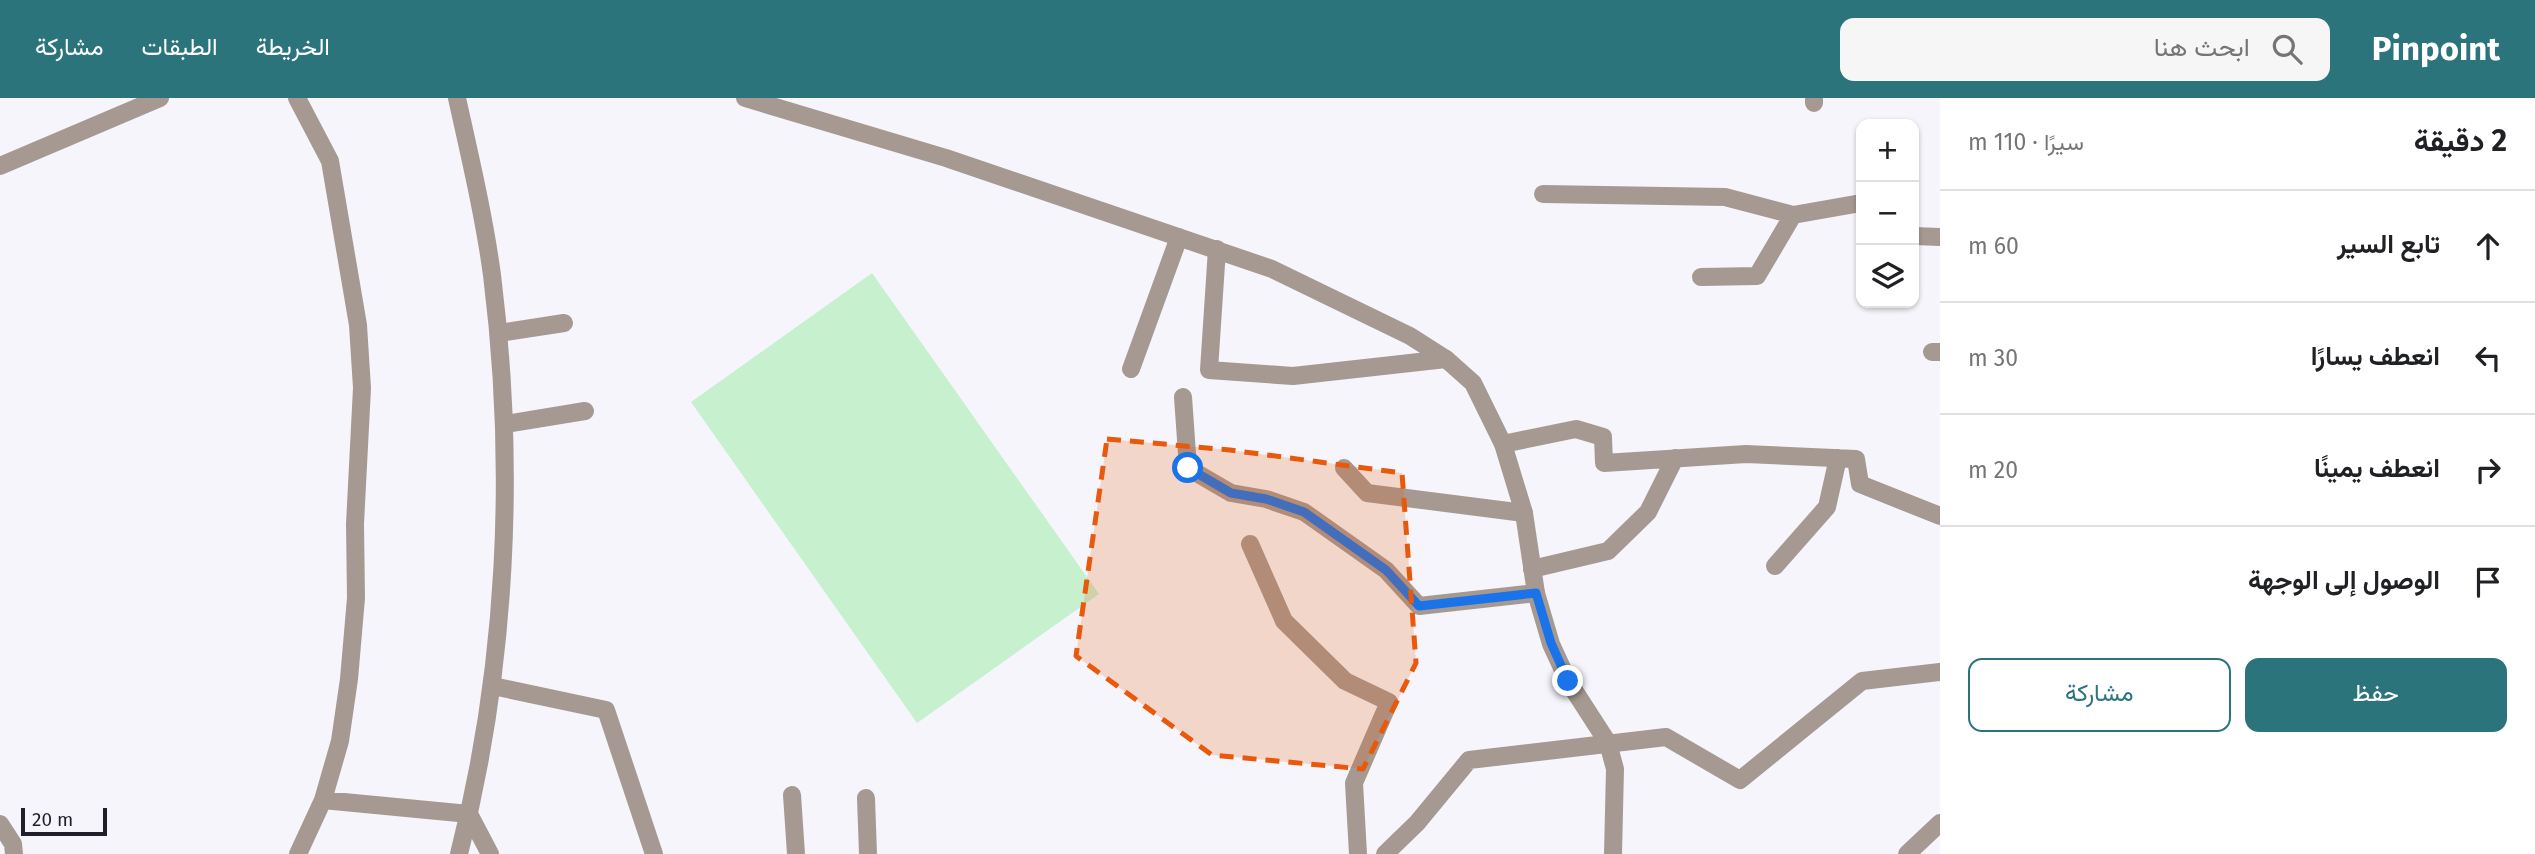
<!DOCTYPE html>
<html lang="ar">
<meta charset="utf-8">
<style>
body{margin:0;font-family:"Fira Sans",Vazirmatn,sans-serif;background:#f6f6f6;color:#202124;direction:rtl}
.controls{position:absolute;right:21px;top:21px;display:grid;overflow:hidden;border-radius:14px;box-shadow:0 2px 5px #0004}
.controls button{width:63px;height:63px;display:grid;place-items:center;padding:0;border:0;border-bottom:2px solid #e0e0e0;background:#fff;color:#202124;font:35px sans-serif}
.scale{position:absolute;left:21px;bottom:18px;width:86px;box-sizing:border-box;padding-left:7px;border:4px solid #201e29;border-top:0;font-size:19px;line-height:24px;white-space:nowrap;color:#201e29;-webkit-text-stroke:5px #f6f5fb;paint-order:stroke}
.stop{position:absolute;width:21px;height:21px;margin:-16px;border:5px solid #1a73e8;border-radius:50%;background:#fff}
.stop.end{background:#1a73e8;border-color:#fff;box-shadow:0 2px 7px #0008}
.list{margin:0;padding:0;list-style:none}
h2{display:flex;justify-content:space-between;align-items:center;height:91px;margin:0;padding:0 28px;font-size:30px}
h2 small{font-size:23px;font-weight:400;color:#757577}
.list li{display:grid;grid-template-columns:46px 1fr auto;gap:21px;align-items:center;box-sizing:border-box;height:112px;padding:0 28px;border-top:2px solid #e0e0e0}
.list b{display:block;font-size:26px;white-space:nowrap}
.list em{font-size:23px;font-style:normal;color:#757577}
.actions{display:flex;gap:14px;padding:21px 28px}
.actions a{flex:1;padding:16px 0;border:2px solid #2b747b;border-radius:14px;text-align:center;font-size:24px;color:#2b747b}
.actions .main{background:#2b747b;color:#fff}
.icon{flex:none;width:38px;height:38px;fill:none;stroke:currentColor;stroke-width:2;stroke-linecap:round;stroke-linejoin:round}
.map{position:relative;flex:none;width:1940px;height:756px;overflow:hidden;direction:ltr}
header{display:flex;align-items:center;gap:42px;box-sizing:border-box;height:98px;padding:0 35px;background:#2b747b;color:#fff}
header strong{font-size:33px}
nav{display:flex;gap:38px;margin-inline-start:auto;font-size:24px}
.search{width:490px;height:63px;background:#f6f6f6;display:flex;align-items:center;gap:18px;box-sizing:border-box;padding:0 24px;border-radius:14px;color:#757577;font-size:26px}
main{display:flex}
aside{flex:1;background:#fff}
.map>svg:first-child{display:block}
.pitch{fill:#c7f0cf}
.lines{fill:none;stroke-linecap:round;stroke-linejoin:round}
.pedestrian{stroke:#a69992;stroke-width:18}
.minor{stroke:#a69992;stroke-width:18}
.tertiary{stroke:#a69992;stroke-width:18}
.route{stroke:#1a73e8;stroke-width:9}
.marked{fill:#e8590c;fill-opacity:0.2;stroke:#e8590c;stroke-width:5;stroke-dasharray:14 9;stroke-linejoin:round}
</style>
<header>
<strong>Pinpoint</strong>
<div class="search"><svg class="icon" aria-label="search" viewBox="0 0 24 24"><circle cx="10" cy="10" r="6"/><path d="M15 15l6 6"/></svg>ابحث هنا</div>
<nav><a>الخريطة</a><a>الطبقات</a><a>مشاركة</a></nav>
</header>
<main>
<aside>
<h2>2 دقيقة<small>سيرًا · 110 m</small></h2>
<ul class="list">
<li><svg class="icon" aria-label="ahead" viewBox="0 0 24 24"><path d="M12 20V5M6 11l6-6 6 6"/></svg><div><b>تابع السير</b></div><em>60 m</em></li>
<li><svg class="icon" aria-label="left" viewBox="0 0 24 24"><path d="M17 20v-9H6M10 6l-5 5 5 5"/></svg><div><b>انعطف يسارًا</b></div><em>30 m</em></li>
<li><svg class="icon" aria-label="right" viewBox="0 0 24 24"><path d="M7 20v-9h11M14 6l5 5-5 5"/></svg><div><b>انعطف يمينًا</b></div><em>20 m</em></li>
<li><svg class="icon" aria-label="arrive" viewBox="0 0 24 24"><path d="M6 21V4h12l-3 4 3 4H6"/></svg><div><b>الوصول إلى الوجهة</b></div></li>
</ul>
<div class="actions"><a class="main">حفظ</a><a>مشاركة</a></div>
</aside>
<div class="map">
<svg width="1940" height="756" viewBox="0 0 1940 756">
<rect width="100%" height="100%" fill="#f6f5fb"/>
<path class="pitch" d="M872 175 1099 496 917 625 691 304Z"/>
<g class="lines">
<path class="pedestrian" d="M1814 0V5
M1543 96 1725 99 1793 117 1861 105
M1914 138 1940 139
M1217 151 1209 272 1293 278 1446 261
M1701 179 1757 178 1793 117
M499 235 564 225
M1932 254H1940
M1183 299 1188 370 1231 395 1266 401 1304 414 1386 472 1419 508 1536 495
M505 326 585 313
M1503 346 1576 331 1603 339 1604 365 1746 356 1856 361 1860 386 1940 418
M1344 370 1367 395 1524 415
M1250 446 1284 523 1345 583 1389 604 1354 685 1358 756
M1775 468 1827 409 1838 360
M1532 471 1608 453 1648 414 1675 360
M792 697 796 756
M866 700 868 756
M1385 756 1417 725 1469 662 1666 639 1740 682 1862 583 1940 574
M1907 756 1940 725"/>
<path class="minor" d="M297 0 330 63 358 227 362 290 355 426 356 500 349 581 340 643 323 702 298 756
M745 0 946 60 1272 171 1410 238 1446 261 1473 285 1503 346 1524 415 1536 495 1551 546 1568 583 1608 645 1615 671 1613 756
M0 68 160 0
M1131 271 1179 139
M493 588 606 612 654 756
M323 702 469 716 490 756
M0 726 13 746 14 756"/>
<path class="tertiary" d="M457 0C470 59 484 118 492 177 516 369 507 569 459 756"/>
</g>
<g class="lines">
<path class="route" d="M1188 370 1231 395 1266 401 1304 414 1386 472 1419 508 1536 495 1551 545 1568 583"/>
</g>
<path class="marked" d="M1107 341 1230 352 1402 375 1416 565 1363 671 1212 657 1076 558Z"/>
</svg>
<div class="controls">
<button>+</button>
<button>−</button>
<button><svg class="icon" aria-label="layers" viewBox="0 0 24 24"><path d="M12 4l9 5-9 5-9-5zM3 14l9 5 9-5"/></svg></button>
</div>
<div class="scale">20 m</div>
<div class="stop" style="left:1188px;top:370px"></div>
<div class="stop end" style="left:1568px;top:583px"></div>
</div>
</main>
